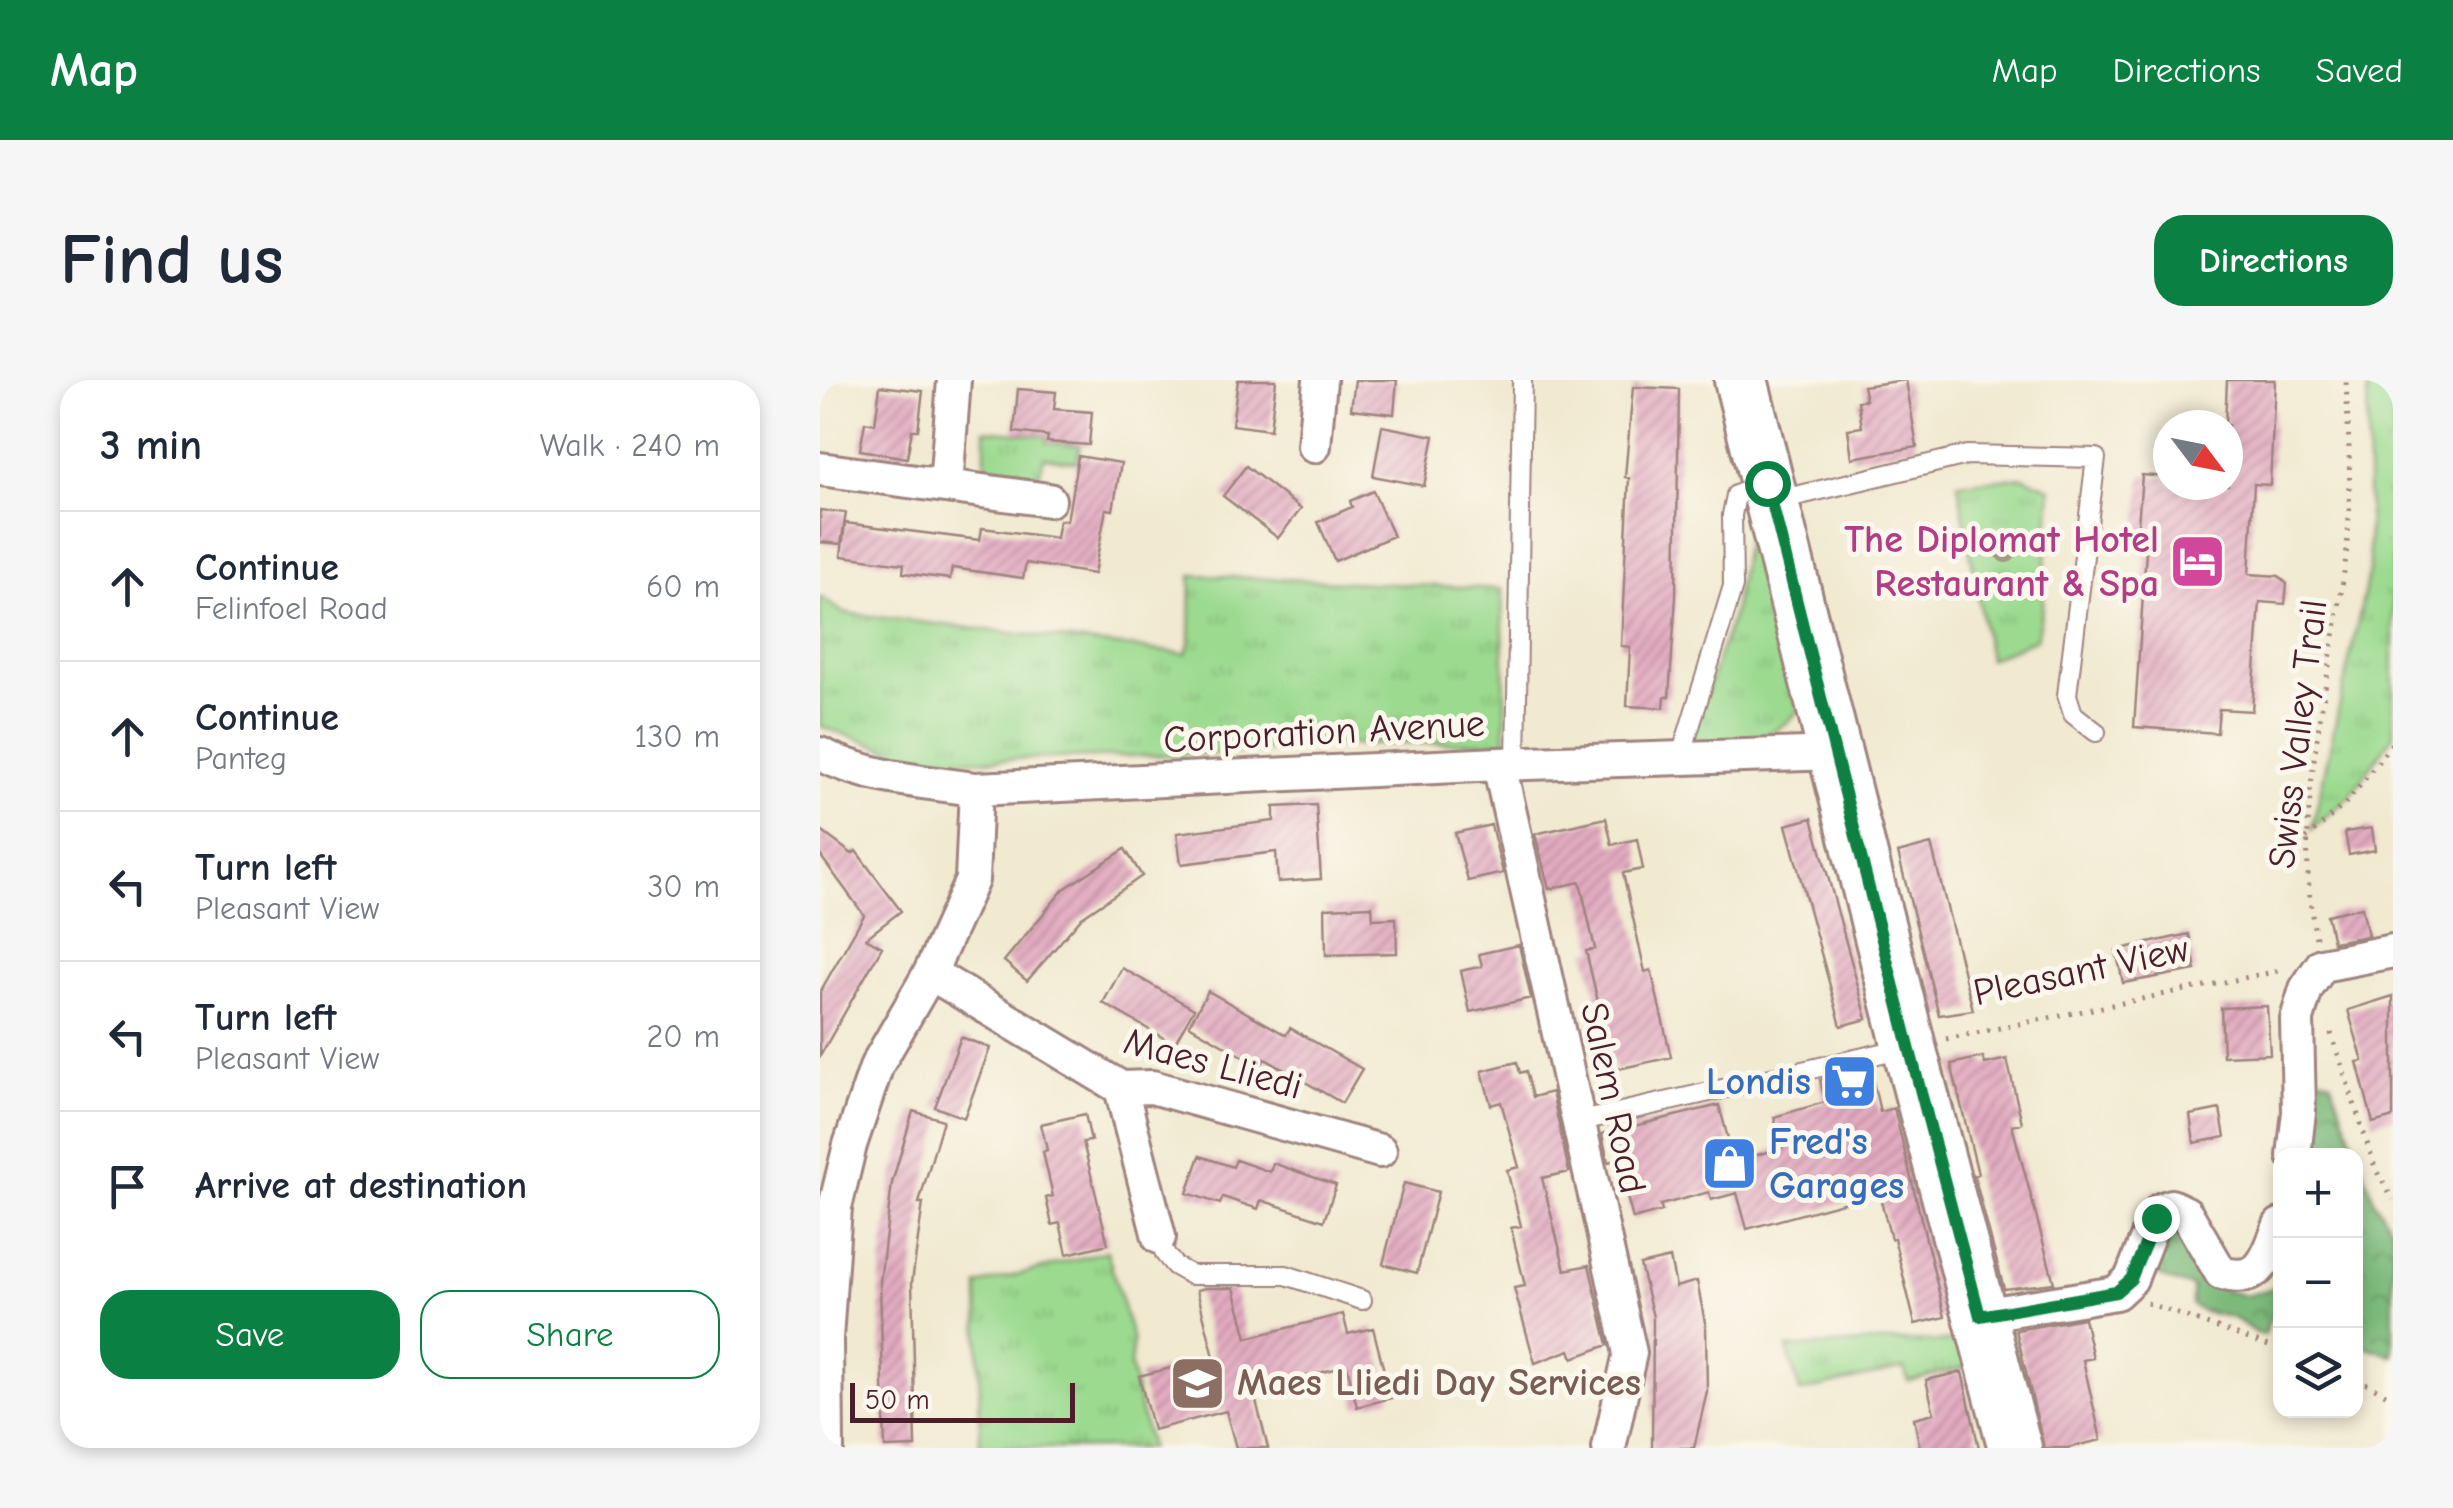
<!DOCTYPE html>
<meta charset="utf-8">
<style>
body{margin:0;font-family:"Comic Neue",sans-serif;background:#f6f6f7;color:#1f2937}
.controls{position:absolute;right:30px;bottom:30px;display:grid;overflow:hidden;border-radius:20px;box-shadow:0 5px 15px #0003}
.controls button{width:90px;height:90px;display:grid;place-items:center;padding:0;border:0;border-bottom:2px solid #e0e1e3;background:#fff;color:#1f2937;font:50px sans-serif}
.compass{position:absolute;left:1333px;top:30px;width:90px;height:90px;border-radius:50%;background:#fff;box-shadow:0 5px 15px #0003;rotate:122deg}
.scale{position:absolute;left:30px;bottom:25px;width:225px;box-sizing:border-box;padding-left:10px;border:5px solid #4a1f2b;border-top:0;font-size:28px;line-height:35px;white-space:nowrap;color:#4a1f2b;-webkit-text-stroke:8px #fbf7ec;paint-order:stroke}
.stop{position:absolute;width:30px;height:30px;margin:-22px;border:8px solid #0b8043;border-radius:50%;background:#fff}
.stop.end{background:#0b8043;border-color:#fff;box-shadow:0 2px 10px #0008}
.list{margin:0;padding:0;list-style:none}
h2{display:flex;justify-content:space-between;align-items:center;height:130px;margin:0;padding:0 40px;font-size:42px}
h2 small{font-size:32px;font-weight:400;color:#747a83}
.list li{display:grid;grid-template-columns:65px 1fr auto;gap:30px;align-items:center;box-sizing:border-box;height:150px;padding:0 40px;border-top:2px solid #e0e1e3}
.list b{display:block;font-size:38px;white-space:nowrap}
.list p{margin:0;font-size:32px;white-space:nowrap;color:#747a83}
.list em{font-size:32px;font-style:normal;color:#747a83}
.actions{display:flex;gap:20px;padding:30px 40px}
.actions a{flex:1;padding:22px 0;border:2px solid #0b8043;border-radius:30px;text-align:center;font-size:35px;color:#0b8043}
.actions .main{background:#0b8043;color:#fff}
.icon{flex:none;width:55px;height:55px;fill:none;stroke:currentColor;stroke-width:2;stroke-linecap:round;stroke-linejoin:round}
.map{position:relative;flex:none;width:1573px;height:1068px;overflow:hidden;border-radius:30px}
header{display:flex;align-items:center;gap:60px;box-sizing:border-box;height:140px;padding:0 50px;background:#0b8043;color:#fff}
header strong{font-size:48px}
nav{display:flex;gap:55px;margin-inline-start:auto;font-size:35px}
.intro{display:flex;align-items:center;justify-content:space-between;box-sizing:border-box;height:240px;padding:0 60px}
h1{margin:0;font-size:70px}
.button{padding:25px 45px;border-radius:30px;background:#0b8043;color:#fff;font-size:35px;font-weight:700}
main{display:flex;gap:60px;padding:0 60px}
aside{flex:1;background:#fff;border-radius:30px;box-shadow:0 5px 15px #0003}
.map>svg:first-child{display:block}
.grass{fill:url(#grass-tufts);stroke:#727c5d;stroke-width:2.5}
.forest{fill:url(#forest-crowns);stroke:#636c52;stroke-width:2.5}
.building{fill:url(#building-hatch)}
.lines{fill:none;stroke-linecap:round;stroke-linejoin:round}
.lane-casing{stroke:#9e847e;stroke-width:22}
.street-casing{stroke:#9e847e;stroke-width:38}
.primary-casing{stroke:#9e847e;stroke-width:58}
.path{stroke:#9e847e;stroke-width:5;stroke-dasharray:2.5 8;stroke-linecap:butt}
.lane{stroke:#fff;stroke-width:18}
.street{stroke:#fff;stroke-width:32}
.primary{stroke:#fff;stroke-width:52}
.tree{fill:#a29986}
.route{stroke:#0b8043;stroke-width:12}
.labels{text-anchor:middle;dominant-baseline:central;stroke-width:10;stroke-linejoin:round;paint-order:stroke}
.hotel-label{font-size:38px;font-weight:bold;fill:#b23c85;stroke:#fbf7ec;text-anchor:end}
.street-label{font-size:38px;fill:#4a1f2b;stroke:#fbf7ec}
.shop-label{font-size:38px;font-weight:bold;fill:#366cbe;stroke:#fbf7ec;text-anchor:end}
.education-label{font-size:38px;font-weight:bold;fill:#785e54;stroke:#fbf7ec;text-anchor:start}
</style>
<header>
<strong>Map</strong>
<nav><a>Map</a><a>Directions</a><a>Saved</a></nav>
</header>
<div class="intro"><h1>Find us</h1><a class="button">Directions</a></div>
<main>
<aside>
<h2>3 min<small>Walk · 240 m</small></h2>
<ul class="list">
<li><svg class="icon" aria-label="ahead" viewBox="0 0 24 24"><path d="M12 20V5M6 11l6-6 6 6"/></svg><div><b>Continue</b><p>Felinfoel Road</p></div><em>60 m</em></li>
<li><svg class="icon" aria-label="ahead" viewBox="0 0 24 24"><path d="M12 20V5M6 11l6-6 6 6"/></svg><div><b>Continue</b><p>Panteg</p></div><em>130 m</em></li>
<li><svg class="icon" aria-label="left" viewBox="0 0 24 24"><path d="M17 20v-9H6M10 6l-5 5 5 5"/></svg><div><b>Turn left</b><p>Pleasant View</p></div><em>30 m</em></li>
<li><svg class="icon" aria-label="left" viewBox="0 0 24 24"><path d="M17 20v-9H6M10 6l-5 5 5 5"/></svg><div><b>Turn left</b><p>Pleasant View</p></div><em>20 m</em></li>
<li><svg class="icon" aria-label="arrive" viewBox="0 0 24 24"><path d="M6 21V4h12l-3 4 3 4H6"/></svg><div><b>Arrive at destination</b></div></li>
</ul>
<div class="actions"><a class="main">Save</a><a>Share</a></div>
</aside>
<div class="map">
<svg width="1573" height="1068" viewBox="0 0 1573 1068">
<defs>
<pattern id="grass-tufts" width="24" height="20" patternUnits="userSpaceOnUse" patternTransform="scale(2.5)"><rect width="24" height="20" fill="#9bda8f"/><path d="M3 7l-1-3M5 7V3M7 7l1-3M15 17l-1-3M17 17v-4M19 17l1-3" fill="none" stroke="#87bb7c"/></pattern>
<pattern id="forest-crowns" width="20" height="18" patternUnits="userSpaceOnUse" patternTransform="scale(2.5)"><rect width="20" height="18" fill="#7cba7a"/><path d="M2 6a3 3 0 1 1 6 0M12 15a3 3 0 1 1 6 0" fill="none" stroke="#689764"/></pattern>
<pattern id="building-hatch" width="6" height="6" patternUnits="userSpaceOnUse" patternTransform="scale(2.5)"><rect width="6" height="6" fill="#e3acc1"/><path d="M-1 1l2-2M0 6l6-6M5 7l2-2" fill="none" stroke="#ba8b9d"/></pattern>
</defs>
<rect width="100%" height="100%" fill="#fbf7ec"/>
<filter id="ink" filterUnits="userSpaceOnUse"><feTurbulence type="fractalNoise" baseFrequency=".01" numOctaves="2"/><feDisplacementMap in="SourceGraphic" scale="20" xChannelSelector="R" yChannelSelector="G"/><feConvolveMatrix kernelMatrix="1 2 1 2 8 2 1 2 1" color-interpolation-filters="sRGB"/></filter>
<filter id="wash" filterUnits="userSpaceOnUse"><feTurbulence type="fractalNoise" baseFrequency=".0048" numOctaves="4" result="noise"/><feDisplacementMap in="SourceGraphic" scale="40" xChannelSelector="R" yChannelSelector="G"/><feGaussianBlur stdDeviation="2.25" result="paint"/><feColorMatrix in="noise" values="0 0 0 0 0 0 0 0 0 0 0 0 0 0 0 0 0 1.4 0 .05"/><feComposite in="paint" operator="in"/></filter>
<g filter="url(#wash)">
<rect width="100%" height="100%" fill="#f1e9d0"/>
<path class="grass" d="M1547 0H1568L1573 10V356L1529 417 1492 449 1549 191Z
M165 50 228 56 227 62 260 65 257 82 224 77 219 96 200 99V90L168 87 165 81Z
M1203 97 1231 108 1223 225 1216 259 1169 279 1138 103Z
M931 132 978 330C956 364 907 360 869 364L913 234Z
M371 195 682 209 686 360 683 362 507 365 399 374 152 380 82 374 0 346V217L24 233 366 274 370 259Z
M287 871 313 961 310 986 330 1068H160L158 905Z
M1073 961 1148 962 1154 985 1088 1001 1084 988 980 1012 967 968Z"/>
<path class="forest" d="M1501 698 1511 701 1555 822 1573 850V976L1536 963V776H1490L1495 701Z
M1350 849H1359L1404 910 1426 916 1460 906 1458 929 1449 941 1444 955C1429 953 1426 943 1413 938 1396 932 1391 938 1372 925V907C1357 901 1338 902 1333 886Z"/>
<g id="blocks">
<path class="building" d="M418 0H456L450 50 412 45Z
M535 0H577L574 34 531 29Z
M1086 0 1097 67 1032 78 1028 49 1042 47 1038 21 1046 20 1043 6Z
M1407 0H1455L1450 105 1434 104 1429 194 1459 196 1467 204 1465 224 1440 222 1432 331 1399 329 1397 353 1314 347 1326 171 1316 170 1322 95 1348 97V105H1408V45H1405Z
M60 6 103 11 98 50H92L87 78 40 70 45 42 55 44Z
M813 7 859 9 856 217 849 317H845L844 328 807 326 810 267 801 266 809 98 805 97Z
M198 9 236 12 234 29 272 32 269 65 227 62 228 56 194 52Z
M562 46 614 56 604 106 553 96Z
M258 76 301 83 293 130 286 129 274 194 206 183 203 198 132 188 130 199 83 193 84 184 21 176 25 143 160 160 162 148 236 158 239 140 247 141Z
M426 86 481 129 458 158 403 116Z
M553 111 573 156 515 181 498 142 532 127 530 121Z
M0 130 26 133 21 164 0 162Z
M496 425 501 499 458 502 456 472 361 484 357 453 454 441V427Z
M786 438 792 465 817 459 823 489 803 493 825 592 831 590 851 677 794 690 766 571 775 569 760 502 729 509 715 454Z
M992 438 1047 639 1021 646 966 445Z
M671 445 683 493 648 501 635 453Z
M1552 448 1555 470 1529 475 1525 452Z
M0 450 32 474 36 471 81 531 46 558 62 567 0 676V612L44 535 0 475Z
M1111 464 1153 630 1119 635 1078 473Z
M305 469 322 496 262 537 207 601 184 581 244 509Z
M552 526 553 539 576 538 577 573 506 575 505 528Z
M1542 527 1548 556 1513 562 1507 535Z
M1369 554 1376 590 1303 603 1296 570Z
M699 565 711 618 650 632 641 591 662 586 659 574Z
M302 588 374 629 354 664 283 623Z
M388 611 466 655 470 648 542 689 522 723 445 679 440 686 369 645Z
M1573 616V737L1553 743 1537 682 1543 681 1528 630Z
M1447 626 1450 674 1403 676 1401 628Z
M141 657 170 668 144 738 115 727Z
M1163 677 1165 684 1187 679 1202 743 1192 745 1234 903 1184 909 1154 795 1158 794 1131 684Z
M697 682 700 693 706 691 713 717 732 712 749 792 722 798 745 890 769 885 788 965 753 978 750 970 715 983 694 908 705 906 691 848 701 846 687 790 699 787 681 722 671 725 662 691Z
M1050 688 1060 732 1074 728 1125 937 1095 944 1074 858 1071 859 1059 813 927 849 917 813 891 820 889 812 840 825 842 831 813 839 797 780 788 782 782 754 899 725 914 781 962 768 954 737 1005 722 1000 700Z
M1400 729 1405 757 1374 763 1370 735Z
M93 731 123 740 99 823H103L92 902 96 1067 65 1068 60 902 72 803Z
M265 734 271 761 263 762 288 864 247 874 240 843 232 845 226 818 233 816 223 772 227 770 221 744Z
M380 776 413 787 416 780 450 792 453 783 516 805 504 841 441 820 438 829 403 817 400 824 367 813Z
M584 803 618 812 597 893 563 884Z
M850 878 856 907 877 901 886 948 887 1011 874 1068H832L833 937 820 885Z
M386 908H414L427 958 523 934 528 954 553 948 571 1018 537 1027 527 986 433 1009 448 1068H416L406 1031 333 1050 319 996 394 977 377 910Z
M1264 938 1273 978 1263 980 1281 1060 1247 1068H1224L1196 950Z
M1142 992 1159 1068H1100L1094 1038 1114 1033 1106 1000Z"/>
</g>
</g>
<g filter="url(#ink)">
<use href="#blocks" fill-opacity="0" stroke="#9e847e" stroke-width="2.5"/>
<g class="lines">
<defs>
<path id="lane" d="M955 121 1147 75 1276 78 1247 315 1253 334 1276 352
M860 379 913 206 912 135 916 115 942 104
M696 384 702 0
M757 742 1084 668
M339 857 345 874 355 886 371 895H466L542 920"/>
<path id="street" d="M494 66 500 0
M0 89 229 120
M126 106 134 0
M0 374C47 398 104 402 156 409L679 384 1017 373
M679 384 810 973 789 1068
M110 593 301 708 332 707 560 771
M301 708 339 857
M1474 776 1479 732 1477 639 1486 609 1502 585 1573 571
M1161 935 1296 913 1311 899 1335 838 1342 829 1351 826 1366 833 1401 893C1442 905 1447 877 1460 845
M7 1068 6 959 15 827 30 765 57 685 110 593 152 500 156 409"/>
<path id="primary" d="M921 0 1089 667 1195 1068"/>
</defs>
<use href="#lane" class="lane-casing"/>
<use href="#street" class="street-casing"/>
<use href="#primary" class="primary-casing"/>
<path class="path" d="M1571 0 1573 5
M1486 459 1529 420 1573 362
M1496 558C1471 438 1508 312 1524 192 1533 130 1529 63 1526 0
M1511 653 1556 790 1573 820
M1126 659 1463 590
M1327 923 1460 970
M1536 998 1573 1018"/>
<use href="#lane" class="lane"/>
<use href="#street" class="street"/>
<use href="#primary" class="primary"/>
</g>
<circle class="tree" cx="1186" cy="172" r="11"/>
</g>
<g class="lines" filter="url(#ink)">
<path class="route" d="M947 103 1089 667 1160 936 1296 912 1311 899 1336 838"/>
</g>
<defs>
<symbol id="hotel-square" viewBox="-11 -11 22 22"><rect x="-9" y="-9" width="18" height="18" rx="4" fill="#d1479c" stroke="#fbf7ec"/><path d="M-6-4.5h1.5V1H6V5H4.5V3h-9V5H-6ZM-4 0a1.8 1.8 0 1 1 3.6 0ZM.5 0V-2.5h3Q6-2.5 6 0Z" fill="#fff"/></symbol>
<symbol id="supermarket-square" viewBox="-11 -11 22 22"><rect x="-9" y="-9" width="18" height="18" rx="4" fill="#3f7fe0" stroke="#fbf7ec"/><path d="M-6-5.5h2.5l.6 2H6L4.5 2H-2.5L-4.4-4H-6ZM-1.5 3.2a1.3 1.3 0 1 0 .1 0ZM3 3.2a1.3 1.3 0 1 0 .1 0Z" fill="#fff"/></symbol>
<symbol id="shop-square" viewBox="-11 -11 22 22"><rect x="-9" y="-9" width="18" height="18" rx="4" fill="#3f7fe0" stroke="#fbf7ec"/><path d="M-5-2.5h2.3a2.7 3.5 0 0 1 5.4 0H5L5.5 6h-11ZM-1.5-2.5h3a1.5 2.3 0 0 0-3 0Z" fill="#fff"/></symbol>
<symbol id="school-square" viewBox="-11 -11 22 22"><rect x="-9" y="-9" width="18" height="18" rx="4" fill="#8d6e63" stroke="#fbf7ec"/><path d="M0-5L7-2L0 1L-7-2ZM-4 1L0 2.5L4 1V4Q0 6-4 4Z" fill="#fff"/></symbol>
</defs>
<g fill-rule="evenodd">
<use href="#hotel-square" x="1346" y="150" width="63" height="63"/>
<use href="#supermarket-square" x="998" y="670" width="63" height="63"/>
<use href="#shop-square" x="878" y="752" width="63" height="63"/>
<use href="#school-square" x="346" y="972" width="63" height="63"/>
</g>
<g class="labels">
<g class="hotel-label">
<text x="1339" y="160">The Diplomat Hotel<tspan x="1339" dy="44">Restaurant &amp; Spa</tspan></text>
</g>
<g class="street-label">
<text transform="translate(504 352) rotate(-3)">Corporation Avenue</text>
<text transform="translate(1478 354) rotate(-83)">Swiss Valley Trail</text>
<text transform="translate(1261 591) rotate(-12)">Pleasant View</text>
<text transform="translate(393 684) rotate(15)">Maes Lliedi</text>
<text transform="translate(793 718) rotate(78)">Salem Road</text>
</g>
<g class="shop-label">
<text x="991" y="702">Londis</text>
<text x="949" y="762" text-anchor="start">Fred's<tspan x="949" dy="44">Garages</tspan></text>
</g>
<g class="education-label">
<text x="417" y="1003">Maes Lliedi Day Services</text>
</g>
</g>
</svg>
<div class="controls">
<button>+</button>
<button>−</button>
<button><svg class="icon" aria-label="layers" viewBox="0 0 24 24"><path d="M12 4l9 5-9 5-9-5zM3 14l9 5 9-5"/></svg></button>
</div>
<svg class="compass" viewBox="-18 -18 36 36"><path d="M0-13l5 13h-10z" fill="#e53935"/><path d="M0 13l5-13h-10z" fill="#747a83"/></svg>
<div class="scale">50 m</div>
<div class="stop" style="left:947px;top:103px"></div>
<div class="stop end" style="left:1336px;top:838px"></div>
</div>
</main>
